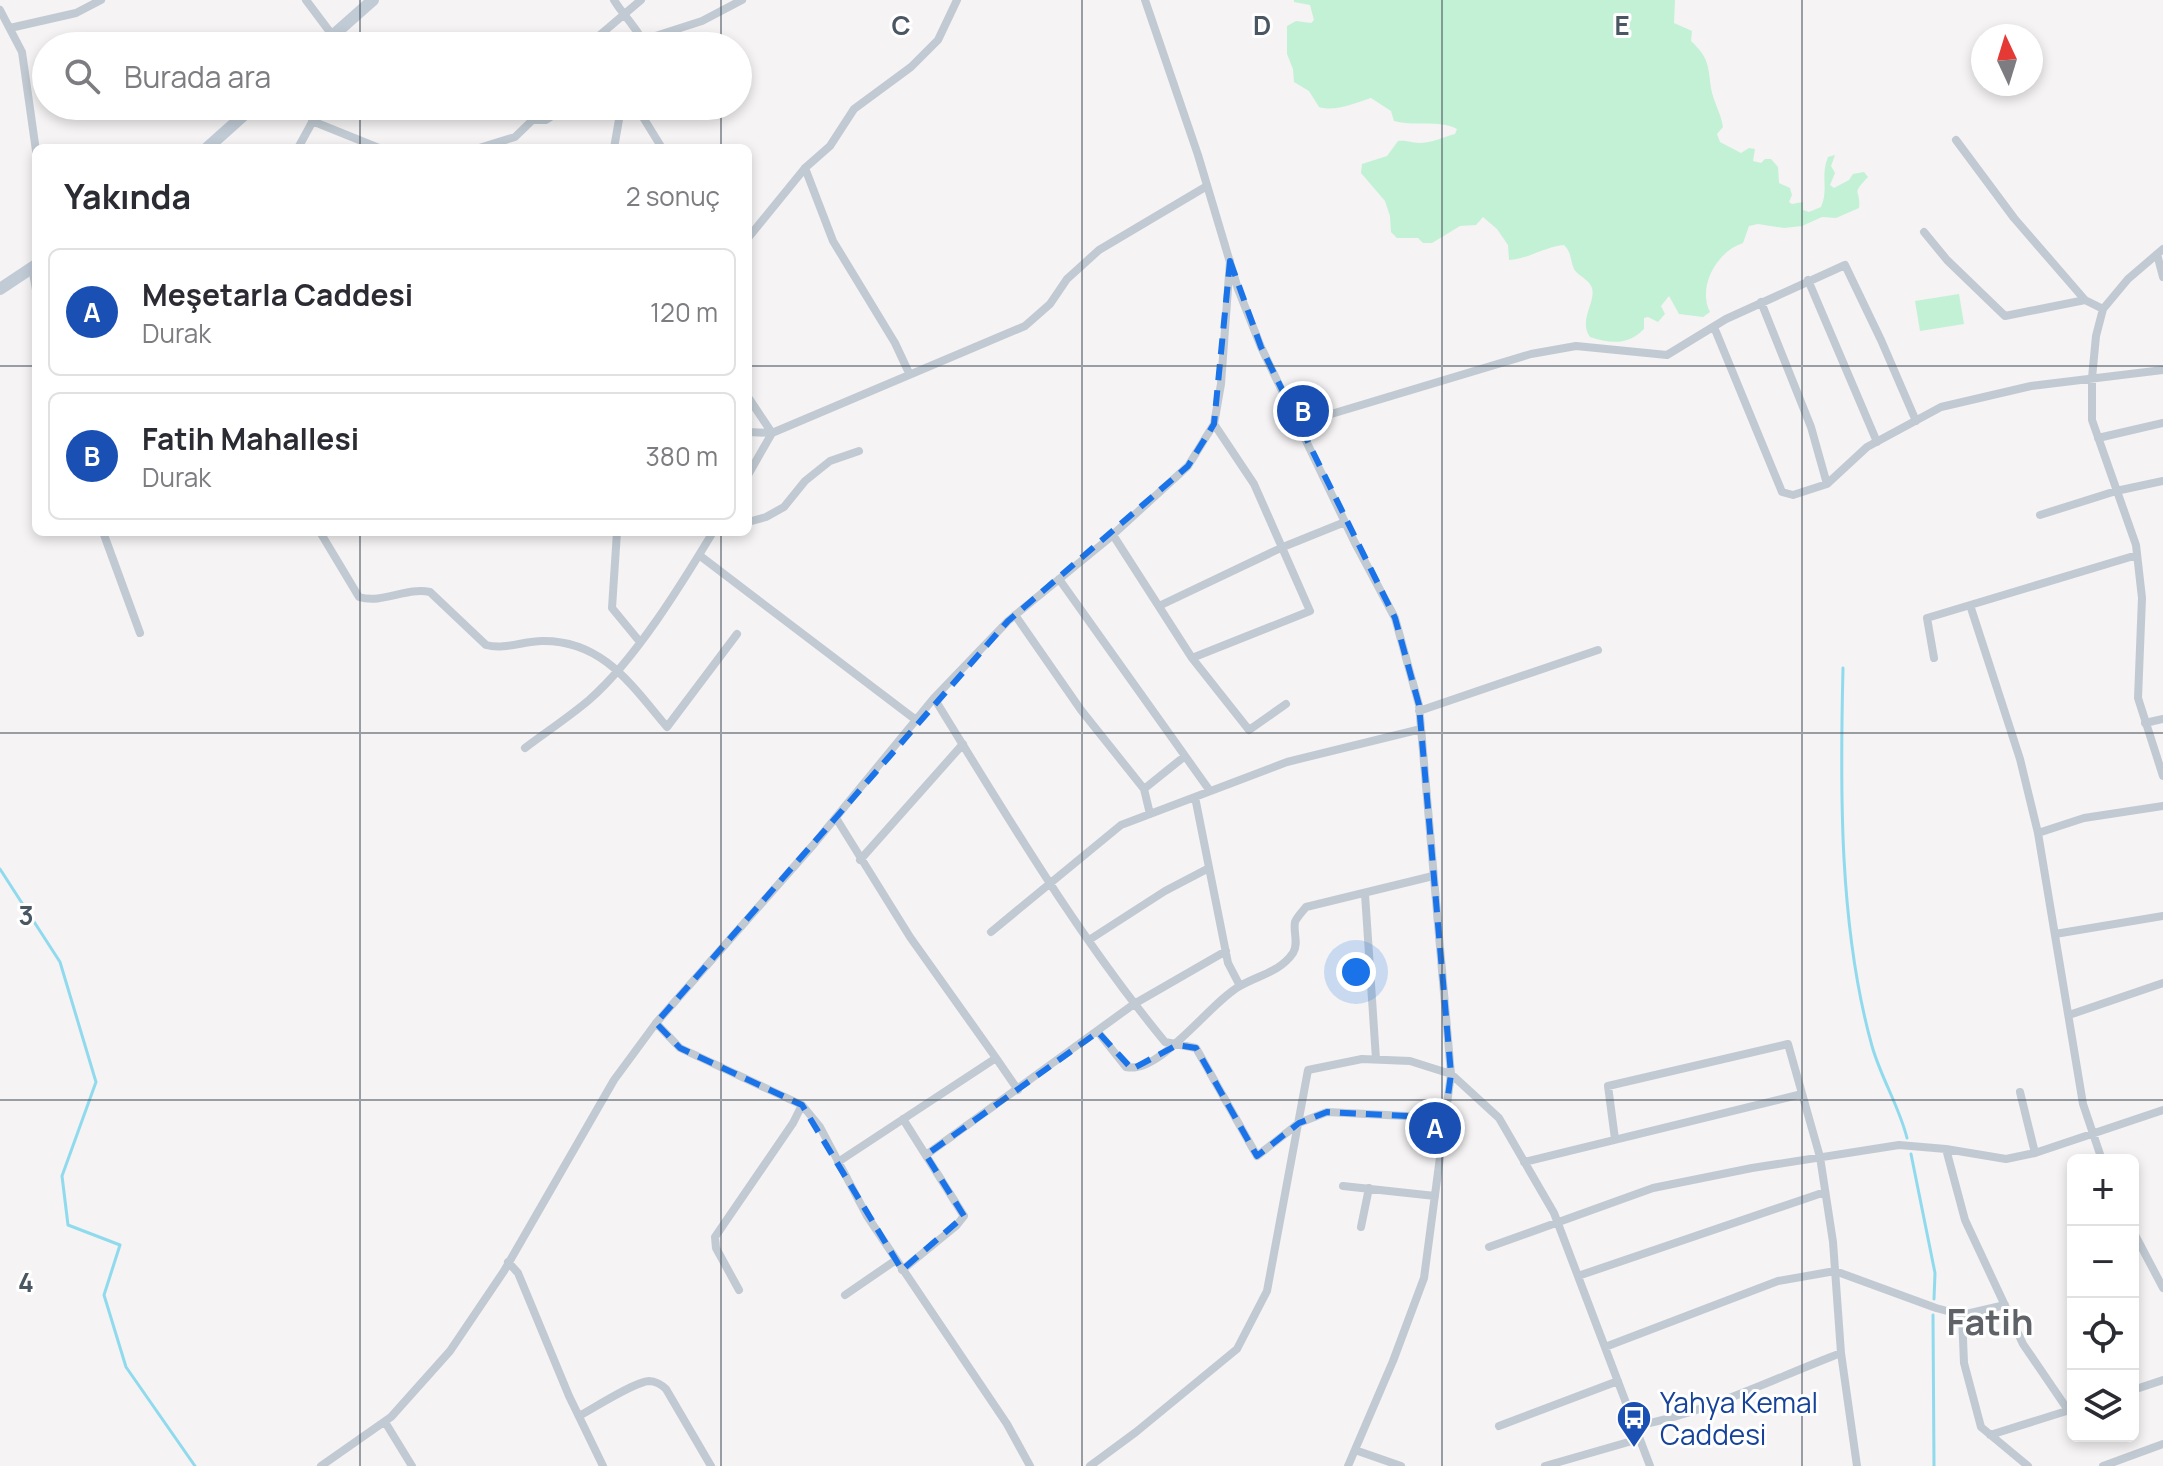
<!DOCTYPE html>
<html lang="tr">
<meta charset="utf-8">
<style>
body{margin:0;font-family:Manrope,sans-serif;background:#f2f2f3;color:#2b2b33}
.controls{position:absolute;right:24px;bottom:24px;display:grid;overflow:hidden;border-radius:12px;box-shadow:0 4px 12px #0003}
.controls button{width:72px;height:72px;display:grid;place-items:center;padding:0;border:0;border-bottom:2px solid #e1e1e2;background:#fff;color:#2b2b33;font:40px sans-serif}
.compass{position:absolute;left:1971px;top:24px;width:72px;height:72px;border-radius:50%;background:#fff;box-shadow:0 4px 12px #0003;rotate:356deg}
.you{position:absolute;left:1356px;top:972px;width:28px;height:28px;margin:-20px;border:6px solid #fff;border-radius:50%;background:#1a73e8;box-shadow:0 0 0 12px #1a73e833}
.badge{display:grid;place-items:center;width:52px;height:52px;border-radius:50%;background:#1a73e8;color:#fff;font-size:26px;font-weight:700}
.pin{position:absolute;translate:-50% -50%;border:4px solid #fff;box-shadow:0 2px 8px #0006}
.list{margin:0;padding:0;list-style:none}
h2{display:flex;justify-content:space-between;align-items:center;height:104px;margin:0;padding:0 32px;font-size:34px}
h2 small{font-size:26px;font-weight:400;color:#7c7c81}
.list li{display:grid;grid-template-columns:52px 1fr auto;gap:24px;align-items:center;box-sizing:border-box;height:128px;margin:0 16px 16px;padding:0 16px;border:2px solid #e1e1e2;border-radius:12px}
.list b{display:block;font-size:30px;white-space:nowrap}
.list p{margin:0;font-size:26px;white-space:nowrap;color:#7c7c81}
.list em{font-size:26px;font-style:normal;color:#7c7c81}
.icon{flex:none;width:44px;height:44px;fill:none;stroke:currentColor;stroke-width:2;stroke-linecap:round;stroke-linejoin:round}
.map{position:relative;flex:none;width:2163px;height:1466px;overflow:hidden}
.search{position:absolute;background:#fff;box-shadow:0 4px 12px #0003;left:32px;top:32px;width:720px;height:88px;display:flex;align-items:center;gap:20px;box-sizing:border-box;padding:0 28px;border-radius:44px;color:#7c7c81;font-size:30px}
.panel{position:absolute;background:#fff;box-shadow:0 4px 12px #0003;left:32px;top:144px;width:720px;height:392px;border-radius:12px}
.map>svg:first-child{display:block}
.green{fill:#c3f1d5}
.lines{fill:none;stroke-linecap:round;stroke-linejoin:round}
.stream{stroke:#90daee;stroke-width:3}
.street{stroke:#c1cad2;stroke-width:8}
.secondary{stroke:#c1cbd6;stroke-width:12}
.marked{fill:none;stroke:#1a73e8;stroke-width:6;stroke-dasharray:16 10;stroke-linejoin:round}
.grid{fill:none;stroke:#4a5661;stroke-width:2;stroke-opacity:0.55}
.labels{text-anchor:middle;dominant-baseline:central;stroke-width:6;stroke-linejoin:round;paint-order:stroke}
.transit-label{font-size:28px;fill:#164399;stroke:#fff;text-anchor:start}
.district-label{font-size:36px;font-weight:bold;fill:#5f6368;stroke:#fff}
.grid-label{font-size:26px;text-anchor:middle;font-weight:bold;fill:#4a5661;stroke:#fff;stroke-width:6;stroke-linejoin:round;paint-order:stroke}
</style>
<div class="map">
<svg width="2163" height="1466" viewBox="0 0 2163 1466">
<rect width="100%" height="100%" fill="#f5f3f3"/>
<path class="green" d="M1294 0H1675L1674 23 1692 31 1691 41C1709 58 1708 65 1711 88 1713 101 1721 113 1723 127L1717 134 1720 142 1741 153 1749 148 1755 149 1753 161 1761 163 1765 159H1771L1778 167 1779 183 1790 188 1792 195 1789 202 1792 204 1803 202V210L1809 212 1821 207C1829 189 1820 177 1828 157L1835 155 1831 166 1835 173 1830 185 1834 188 1849 180 1853 174 1864 172 1868 177C1850 196 1861 188 1859 208L1836 218 1822 217 1802 226 1784 228 1758 224 1749 226 1743 243C1717 251 1697 287 1710 312L1703 317 1679 314 1669 296 1661 306 1665 314 1658 322 1648 317 1644 318V329C1628 345 1611 344 1590 337 1578 320 1596 303 1592 288 1589 279 1578 276 1574 269 1570 260 1572 253 1564 245 1546 246 1529 259 1509 260L1508 245 1497 229 1483 217 1476 225 1460 226 1432 243H1423L1418 238H1397L1391 232 1390 216 1385 201 1361 173 1362 164 1387 156 1398 141C1407 140 1411 143 1419 143 1432 143 1443 137 1455 134L1457 129C1438 119 1414 127 1394 121L1391 111 1371 98C1356 103 1334 112 1319 107L1309 91 1294 82 1293 69 1287 54V26L1296 21 1311 23 1314 20 1310 5 1294 2Z
M1959 294 1964 324 1920 331 1915 301Z"/>
<g class="lines">
<path class="stream" d="M1843 668C1840 790 1839 928 1872 1046 1881 1078 1899 1106 1907 1138
M0 869 60 962 96 1082 62 1176 68 1225 120 1245 104 1295 126 1367 195 1466
M1911 1154 1935 1273 1934 1299
M1933 1315 1934 1466"/>
<path class="street" d="M306 0 333 36
M614 0C622 14 641 32 644 46
M1145 0 1198 155 1238 289 1261 347 1354 541 1395 618 1419 705 1451 1074 1424 1278 1393 1361 1348 1466
M0 10 22 52 36 151
M10 28 76 13 101 0
M587 46 641 0
M632 46 643 40 702 21 742 0
M636 106 662 148
M533 120H546L567 106
M312 121 379 148
M1956 140 2014 218 2085 300 2103 309
M298 148 321 106
M479 148 515 137 547 106
M614 148 620 114 618 106
M805 168 833 241 895 343 909 373
M1924 232 1947 260 2005 316 2085 300
M748 238 805 168 830 146 854 109 911 67 938 40 957 0
M2163 249 2128 279 2103 309 2096 336 2092 378V420L2136 545 2142 598 2138 698 2163 776
M2157 254 2163 277
M32 267 36 290
M1808 280 1877 442
M1761 302 1811 427 1827 484
M1714 327 1782 492 1793 495 1827 484 1867 447 1941 407 2031 386 2163 370
M748 397 772 433
M1298 424 1531 354 1576 346 1667 355 1726 319 1845 265 1881 340 1916 421
M748 432 772 433 1025 326 1050 304 1067 279 1099 250 1207 186
M2098 438 2163 423
M748 475 772 433
M2040 515 2116 491 2163 481
M748 522 766 517 784 507 805 481 830 461 859 451
M103 532 140 633
M320 532 359 597C383 604 406 587 430 592L486 645C504 650 524 641 542 641 603 640 632 686 667 727L737 634
M617 532 612 608 640 642
M1113 535 1192 658 1249 730 1286 704
M699 555 916 720
M1059 579 1210 791
M1970 605 2020 759 2038 833 2083 1104 2102 1160
M1159 606 1283 547 1345 522
M1015 615 1081 710 1144 789 1150 814
M1192 658 1310 611 1254 484 1214 424
M1934 658 1927 618 2137 555
M934 698C1007 816 1077 935 1165 1042L1196 1048 1257 1156 1299 1123 1327 1112 1445 1118
M1419 711 1598 650
M2145 723 2163 719
M525 748C546 732 569 717 589 700 635 660 681 585 713 532
M1144 789 1185 756
M1195 797 1228 963 1240 986
M836 818 910 937 996 1058 838 1162
M2038 833 2084 818 2163 806
M860 860 963 744
M1365 894 1376 1059
M991 932 1121 825 1287 762 1421 729
M2055 934 2163 916
M1089 940 1165 891 1209 868
M2069 1015 2163 983
M656 1023 680 1048 802 1105 820 1127 867 1216 1007 1424 1030 1466
M1098 1032 1126 1067C1160 1075 1210 1002 1240 986 1259 975 1280 972 1293 953 1299 943 1293 933 1295 922 1297 917 1303 911 1306 907L1433 876
M996 1058 1018 1090
M2020 1092 2035 1153
M1615 1139 1608 1086 1788 1044 1820 1157 1833 1242 1841 1353 1857 1466
M1946 1149 1965 1220 2023 1344 2068 1410
M926 1155 1134 1004 1226 951
M1524 1162 1802 1094
M1343 1186 1435 1196
M1361 1227 1369 1188
M2133 1231 2163 1288
M1489 1247 1653 1188 1752 1168 1899 1145 1946 1149 2006 1159 2035 1153 2163 1110
M508 1262 518 1273 569 1396 603 1466
M902 1270 956 1226 964 1216 903 1119
M1578 1276 1825 1192
M739 1290 716 1248 715 1237 793 1123 802 1105
M845 1295 896 1260
M1962 1315 1964 1363 1981 1427 2028 1466
M1605 1347 1778 1281 1835 1271 1936 1308 1962 1315 2005 1305
M2133 1390 2163 1380
M579 1416C594 1408 634 1382 649 1381 655 1381 662 1385 666 1389L711 1466
M385 1422 412 1466
M1499 1426 1618 1381
M1635 1426C1704 1414 1775 1378 1841 1353
M1990 1435 2073 1409
M1355 1450 1401 1466
M321 1466 391 1417 450 1351 504 1271 614 1080 656 1023 814 844 934 698 1008 621 1107 540 1188 466 1214 424 1221 384 1230 261
M1090 1466 1136 1432 1237 1349 1267 1291 1308 1070 1362 1059 1410 1061 1451 1074 1499 1118 1554 1213 1650 1466
M1545 1466 1639 1439
M2103 1466 2163 1444"/>
<path class="secondary" d="M321 46 373 0
M207 148 254 106
M0 289 36 265"/>
</g>
<path class="marked" d="M1230 261 1261 347 1395 618 1419 705 1451 1074 1445 1118 1327 1112 1299 1123 1257 1156 1196 1048 1177 1045 1132 1069 1098 1032 926 1155 964 1216 902 1270 802 1105 680 1048 656 1023 1008 621 1188 466 1214 424Z"/>
<path class="grid" d="M360 0V46M721 0V46M1082 0V1466M1442 0V1466M1802 0V1466M360 106V148M721 106V148M0 366H36M748 366H2163M360 532V1466M721 532V1466M0 733H2163M0 1100H2163"/>
<defs>
<symbol id="bus-pin" viewBox="-11 -11 22 30"><path d="M0 17L-7.5 6A9.5 9.5 0 1 1 7.5 6Z" fill="#1a4fb4" stroke="#fff"/><path d="M-5-6H5V4H4V6H2V4H-2V6H-4V4H-5ZM-3.5-4V0h7V-4ZM-3.5 1.2v1.5H-2V1.2ZM2 1.2v1.5H3.5V1.2Z" fill="#fff"/></symbol>
</defs>
<g fill-rule="evenodd">
<use href="#bus-pin" x="1614" y="1398" width="40" height="54"/>
</g>
<g class="labels">
<g class="transit-label">
<text x="1660" y="1402">Yahya Kemal<tspan x="1660" dy="32">Caddesi</tspan></text>
</g>
<g class="district-label">
<text x="1990" y="1321">Fatih</text>
</g>
</g>
<g class="grid-label">
<text x="901" y="35">C</text>
<text x="1262" y="35">D</text>
<text x="1622" y="35">E</text>
<text x="26" y="925">3</text>
<text x="26" y="1292">4</text>
</g>
</svg>
<div class="controls">
<button>+</button>
<button>−</button>
<button><svg class="icon" aria-label="locate" viewBox="0 0 24 24"><circle cx="12" cy="12" r="6"/><path d="M12 2v4M12 18v4M2 12h4M18 12h4"/></svg></button>
<button><svg class="icon" aria-label="layers" viewBox="0 0 24 24"><path d="M12 4l9 5-9 5-9-5zM3 14l9 5 9-5"/></svg></button>
</div>
<svg class="compass" viewBox="-18 -18 36 36"><path d="M0-13l5 13h-10z" fill="#e53935"/><path d="M0 13l5-13h-10z" fill="#7c7c81"/></svg>
<div class="you"></div>
<div class="pin badge" style="left:1435px;top:1128px;background:#1a4fb4">A</div>
<div class="pin badge" style="left:1303px;top:411px;background:#1a4fb4">B</div>
<div class="search"><svg class="icon" aria-label="search" viewBox="0 0 24 24"><circle cx="10" cy="10" r="6"/><path d="M15 15l6 6"/></svg>Burada ara</div>
<section class="panel">
<h2>Yakında<small>2 sonuç</small></h2>
<ul class="list">
<li><span class="badge" style="background:#1a4fb4">A</span><div><b>Meşetarla Caddesi</b><p>Durak</p></div><em>120 m</em></li>
<li><span class="badge" style="background:#1a4fb4">B</span><div><b>Fatih Mahallesi</b><p>Durak</p></div><em>380 m</em></li>
</ul>
</section>
</div>
